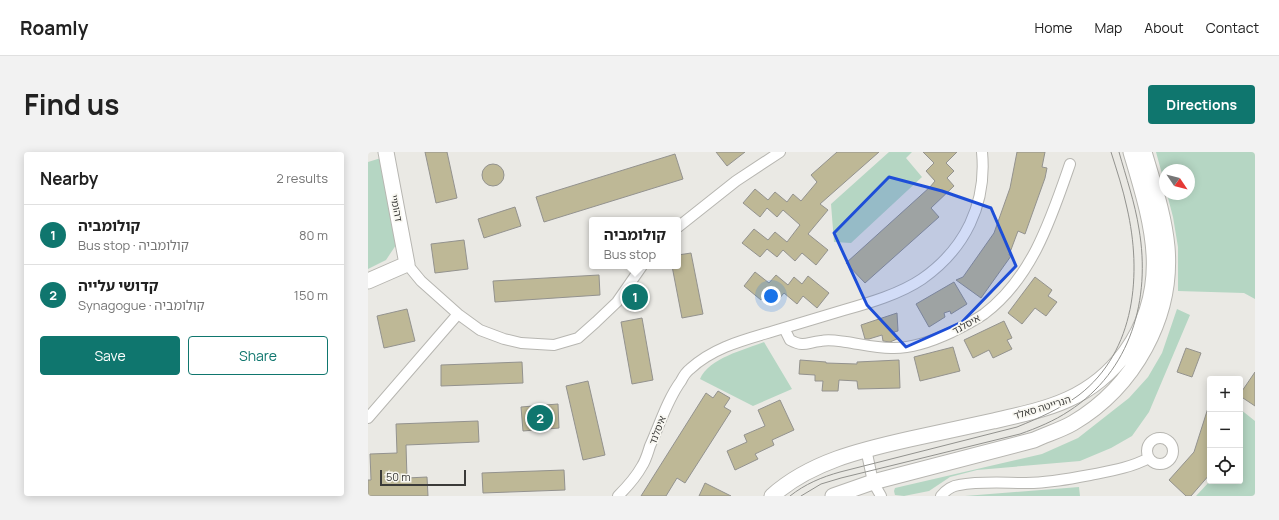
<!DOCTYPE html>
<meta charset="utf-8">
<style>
body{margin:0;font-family:Manrope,"Noto Sans Hebrew",sans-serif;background:#f2f2f2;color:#222}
.controls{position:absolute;right:12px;bottom:12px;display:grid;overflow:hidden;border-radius:4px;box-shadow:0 2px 10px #0003}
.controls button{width:36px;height:36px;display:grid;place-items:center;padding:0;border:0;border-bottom:1px solid #e0e0e0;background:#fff;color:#222;font:20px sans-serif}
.compass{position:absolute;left:791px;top:12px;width:36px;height:36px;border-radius:50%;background:#fff;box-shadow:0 2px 10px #0003;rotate:125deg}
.scale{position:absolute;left:12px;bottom:10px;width:86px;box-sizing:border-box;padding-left:4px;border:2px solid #3b3b39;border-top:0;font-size:11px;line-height:14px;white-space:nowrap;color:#3b3b39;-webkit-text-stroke:3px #f8f7f1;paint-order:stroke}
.you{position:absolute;left:403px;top:144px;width:14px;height:14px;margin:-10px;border:3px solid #fff;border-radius:50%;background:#1a73e8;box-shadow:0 0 0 6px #1a73e833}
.badge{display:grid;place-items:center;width:26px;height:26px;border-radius:50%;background:#0f766e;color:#fff;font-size:13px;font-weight:700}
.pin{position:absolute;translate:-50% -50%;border:2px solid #fff;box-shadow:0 1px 4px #0006}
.popup{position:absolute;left:221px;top:65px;width:92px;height:52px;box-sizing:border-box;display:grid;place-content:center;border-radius:4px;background:#fff;filter:drop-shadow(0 1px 3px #0005);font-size:13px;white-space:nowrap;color:#767676}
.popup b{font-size:15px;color:#222}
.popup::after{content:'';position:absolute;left:50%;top:100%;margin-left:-8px;border:8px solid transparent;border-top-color:#fff}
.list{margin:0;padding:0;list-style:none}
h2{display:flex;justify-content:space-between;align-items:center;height:52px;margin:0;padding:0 16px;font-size:17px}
h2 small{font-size:13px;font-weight:400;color:#767676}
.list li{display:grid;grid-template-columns:26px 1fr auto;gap:12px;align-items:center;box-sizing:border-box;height:60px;padding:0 16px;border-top:1px solid #e0e0e0}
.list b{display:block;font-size:15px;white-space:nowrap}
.list p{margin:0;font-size:13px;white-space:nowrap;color:#767676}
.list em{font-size:13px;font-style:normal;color:#767676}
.actions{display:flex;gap:8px;padding:12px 16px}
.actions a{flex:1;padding:9px 0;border:1px solid #0f766e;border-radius:4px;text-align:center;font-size:14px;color:#0f766e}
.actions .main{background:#0f766e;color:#fff}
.icon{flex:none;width:22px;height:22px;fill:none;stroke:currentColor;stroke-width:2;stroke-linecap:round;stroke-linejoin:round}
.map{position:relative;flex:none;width:887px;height:344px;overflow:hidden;border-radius:4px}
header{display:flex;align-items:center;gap:24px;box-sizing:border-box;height:56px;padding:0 20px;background:#fff;border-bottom:1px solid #e0e0e0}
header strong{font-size:19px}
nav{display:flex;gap:22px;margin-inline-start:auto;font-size:14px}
.intro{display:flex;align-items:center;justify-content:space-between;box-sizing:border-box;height:96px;padding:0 24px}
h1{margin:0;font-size:28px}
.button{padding:10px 18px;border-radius:4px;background:#0f766e;color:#fff;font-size:14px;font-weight:700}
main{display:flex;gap:24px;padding:0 24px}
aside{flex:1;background:#fff;border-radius:4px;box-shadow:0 2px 10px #0003}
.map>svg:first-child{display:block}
.green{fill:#b5d6c3}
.building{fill:#beb896;stroke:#93928e}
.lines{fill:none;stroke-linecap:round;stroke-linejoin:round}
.street-casing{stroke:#b7b6b1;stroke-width:12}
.secondary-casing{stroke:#b7b6b1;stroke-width:17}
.street{stroke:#fff;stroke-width:10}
.secondary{stroke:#fff;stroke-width:15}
.tram{stroke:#92928e;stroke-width:1}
.marked{fill:#1d4ed8;fill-opacity:0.2;stroke:#1d4ed8;stroke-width:3;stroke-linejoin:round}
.labels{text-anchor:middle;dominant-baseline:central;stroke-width:3.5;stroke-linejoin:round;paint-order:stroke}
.street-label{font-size:10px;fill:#3b3b39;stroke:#f8f7f1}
</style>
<header>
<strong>Roamly</strong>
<nav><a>Home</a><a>Map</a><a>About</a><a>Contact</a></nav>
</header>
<div class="intro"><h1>Find us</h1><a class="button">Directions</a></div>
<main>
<aside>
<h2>Nearby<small>2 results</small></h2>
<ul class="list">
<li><span class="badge">1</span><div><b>קולומביה</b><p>Bus stop · קולומביה</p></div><em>80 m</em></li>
<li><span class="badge">2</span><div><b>קדושי עלייה</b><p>Synagogue · קולומביה</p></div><em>150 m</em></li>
</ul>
<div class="actions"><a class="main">Save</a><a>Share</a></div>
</aside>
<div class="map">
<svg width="887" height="344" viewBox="0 0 887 344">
<rect width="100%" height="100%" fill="#eae9e4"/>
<path class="green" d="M521 0H544L538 6 554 25 483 91 466 90 463 52Z
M788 0H887V147L876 141 810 139V95L805 65 799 42H821V18H797V33Z
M13 6 28 93 18 108 0 117V10Z
M809 157 822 163 781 260 764 284 743 296 712 309 609 318 582 325 561 339 536 344 527 343 526 339 527 336 674 302 710 286 761 246 780 225 794 201Z
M396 190 424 237 385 254 332 227C341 206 376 198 396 190Z
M872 257 887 269V344H828L842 329H872Z
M711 335 712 344H597Z"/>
<path class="building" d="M57 0H79L89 46 68 51Z
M348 0H377L359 14Z
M469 0H511L452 52 460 58 440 82 460 98 448 113 434 101 427 109 415 98 409 105 399 97 392 105 374 91 386 77 400 88 407 80 419 90 432 73 415 58 409 65 399 56 392 65 375 51 387 37 400 48 407 40 419 50 425 42 433 49 449 30 443 23Z
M555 0H589L578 11 586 19 579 26 586 34 563 56 571 65 497 131 478 111 562 35 567 29 558 19 566 11Z
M649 0H677L674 15 679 16 677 26 657 82 650 79 641 103 643 104 613 146 588 128 595 125 626 81 642 36Z
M307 2 315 27 176 70 168 45Z
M114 23a11 11 0 1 1 22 0a11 11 0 1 1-22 0Z
M147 55 153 74 116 86 110 67Z
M96 88 100 117 67 121 63 92Z
M323 101 335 162 314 166 304 114H310V103Z
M387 120 401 131 408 123 420 133 426 125 434 132 440 124 461 141 449 156 435 144 429 152 416 141 410 148 400 140 393 148 376 134Z
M231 123 232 143 127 150 125 129Z
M667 125 684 138 680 144 689 150 678 164 667 156 654 172 640 161Z
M586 130 599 152 583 162 582 159 576 161 577 165 561 175 548 152Z
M39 157 47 189 16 196 9 164Z
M529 161 530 179 526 180 529 187 522 190 515 189 514 183 501 187H497L493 173Z
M274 166 285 228 264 232 253 170Z
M636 169 644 186 639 188 644 197 625 206 621 198 605 206 596 188Z
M585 195 592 219 552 229 546 205Z
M818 196 833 201 824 225 809 220Z
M432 208 458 210V211L489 212V210L531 208 532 236 490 237 489 229 471 228 470 239H454L455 229H447V223L431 222Z
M154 210 155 231 73 234V213Z
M887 220V254L872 244V242Z
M220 229 237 303 215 308 198 234Z
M350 239 362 246 356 255 363 259 317 331 309 326 298 344H273L338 241 345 246Z
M412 248 426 278 404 288 406 293 387 302 390 307 367 318 359 299 379 290 376 283 397 274 390 258Z
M190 252 191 276 155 279 153 255Z
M840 256 842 257V322L823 344H818L801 328 826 300Z
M110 269 111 290 38 293 39 326 59 325 60 344H0V328H3L2 302 29 301 28 272Z
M196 318 197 338 115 341 114 321Z
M337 331 363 344H331Z"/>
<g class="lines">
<defs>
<path id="street" d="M310 75 368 29 412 0
M39 112 53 129 90 162 112 178 136 187 153 191 186 193 210 186 228 170 249 150 274 114
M416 176 422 188C437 196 439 190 453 189 461 187 470 189 478 190 492 192 512 197 526 196 545 196 567 188 584 180 594 175 606 169 616 162 664 126 683 67 702 12
M0 266 90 162
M779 299a13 13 0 1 1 26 0a13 13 0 1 1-26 0Z
M498 297 505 330 513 344
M250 344C259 335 268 325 274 314 278 308 280 300 282 294 292 272 299 248 313 229 315 225 318 220 322 217 346 195 376 188 406 179 430 172 453 165 476 158 501 151 532 142 554 127 597 97 619 52 614 0
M573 344C578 338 583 334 591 333 613 329 636 331 658 331 680 331 701 327 722 323 742 319 762 316 781 306"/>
<path id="secondary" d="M0 129 39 112 18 0
M404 344C442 310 493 298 542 287 570 281 597 275 625 269 679 257 723 248 758 200 805 133 784 71 763 0
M465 344 505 330 666 288C679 282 693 278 705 271 766 235 805 165 799 95 796 62 785 31 776 0"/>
</defs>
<use href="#street" class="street-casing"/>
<use href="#secondary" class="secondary-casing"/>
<use href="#street" class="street"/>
<use href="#secondary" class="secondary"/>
<path class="tram" d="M422 344C437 332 454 325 472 320L649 275C671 266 692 257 711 243 768 199 774 121 759 56 755 37 749 19 743 0
M433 344 453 332 473 326 652 282C669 276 686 269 701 259 763 219 783 147 771 77 767 51 758 25 751 0"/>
</g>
<path class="marked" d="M521 25 574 39 623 56 648 114 594 170 538 195 499 153 466 81Z"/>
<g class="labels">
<g class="street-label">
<text transform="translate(29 56) rotate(79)">דהומיי</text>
<text transform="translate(598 172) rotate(-29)">איסלנד</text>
<text transform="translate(674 255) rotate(-17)">הנרייטה סאלד</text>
<text transform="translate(289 278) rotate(-69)">איסלנד</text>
</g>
</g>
</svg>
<div class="controls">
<button>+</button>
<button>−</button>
<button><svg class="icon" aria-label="locate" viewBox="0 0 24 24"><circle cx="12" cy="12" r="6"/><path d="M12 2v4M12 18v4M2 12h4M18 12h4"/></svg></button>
</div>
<svg class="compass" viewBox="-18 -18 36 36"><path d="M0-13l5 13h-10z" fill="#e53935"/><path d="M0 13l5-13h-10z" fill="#767676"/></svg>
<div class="scale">50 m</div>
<div class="you"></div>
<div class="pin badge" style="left:267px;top:145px">1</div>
<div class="popup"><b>קולומביה</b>Bus stop</div>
<div class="pin badge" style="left:172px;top:266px">2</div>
</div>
</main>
